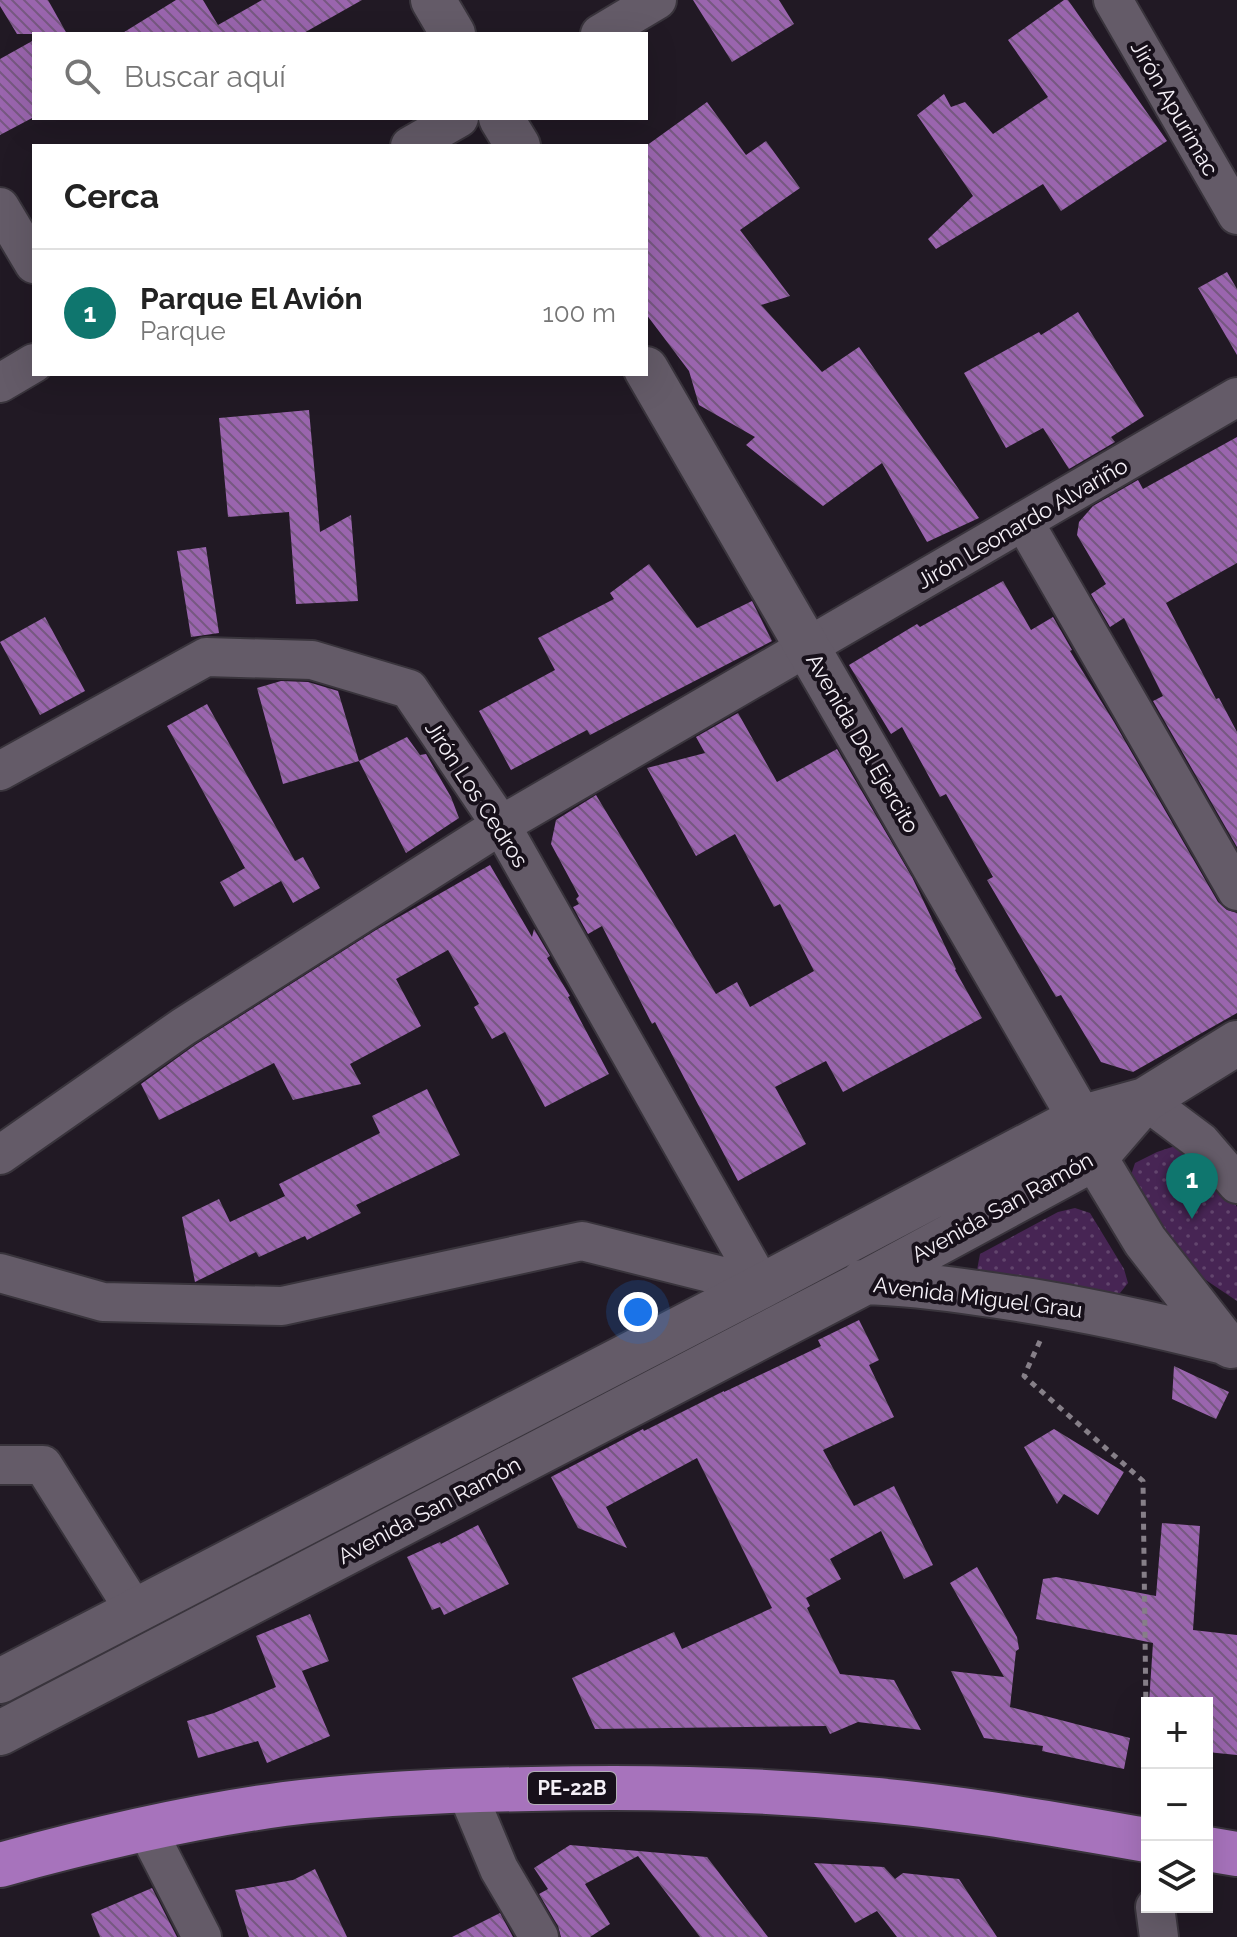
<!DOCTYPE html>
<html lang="es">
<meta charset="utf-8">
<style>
body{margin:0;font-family:Raleway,sans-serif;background:#f6f6f6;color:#222}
.controls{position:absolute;right:24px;bottom:24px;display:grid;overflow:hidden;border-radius:0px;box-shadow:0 8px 32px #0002}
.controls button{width:72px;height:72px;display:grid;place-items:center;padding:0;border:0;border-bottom:2px solid #e0e0e0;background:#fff;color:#222;font:40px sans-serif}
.you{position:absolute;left:638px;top:1312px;width:28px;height:28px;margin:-20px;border:6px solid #fff;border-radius:50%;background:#1a73e8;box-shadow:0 0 0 12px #1a73e833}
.badge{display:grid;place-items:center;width:52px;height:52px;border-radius:50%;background:#0f766e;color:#fff;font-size:26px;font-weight:700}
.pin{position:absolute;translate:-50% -66px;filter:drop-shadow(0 2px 4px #0008)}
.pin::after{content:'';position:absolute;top:42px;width:28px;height:24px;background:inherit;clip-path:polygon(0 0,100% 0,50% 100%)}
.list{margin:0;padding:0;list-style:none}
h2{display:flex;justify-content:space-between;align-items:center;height:104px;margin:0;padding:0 32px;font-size:34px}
h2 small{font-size:26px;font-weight:400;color:#767676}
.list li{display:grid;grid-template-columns:52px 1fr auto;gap:24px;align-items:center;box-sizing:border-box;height:128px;padding:0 32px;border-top:2px solid #e0e0e0}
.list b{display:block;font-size:30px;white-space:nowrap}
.list p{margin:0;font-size:26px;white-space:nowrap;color:#767676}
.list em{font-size:26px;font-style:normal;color:#767676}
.icon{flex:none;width:44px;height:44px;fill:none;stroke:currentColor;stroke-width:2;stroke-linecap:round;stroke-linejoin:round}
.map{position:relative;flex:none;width:1237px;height:1937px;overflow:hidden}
.search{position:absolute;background:#fff;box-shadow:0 8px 32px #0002;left:32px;top:32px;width:616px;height:88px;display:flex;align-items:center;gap:20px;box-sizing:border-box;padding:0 28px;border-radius:0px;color:#767676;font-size:30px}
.panel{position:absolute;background:#fff;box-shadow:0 8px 32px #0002;left:32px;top:144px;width:616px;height:232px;border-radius:0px}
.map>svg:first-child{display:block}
.park{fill:url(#park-dots)}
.building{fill:url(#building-back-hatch)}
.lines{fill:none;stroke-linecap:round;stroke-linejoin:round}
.minor-casing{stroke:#39343c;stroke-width:42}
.tertiary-casing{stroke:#39343c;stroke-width:48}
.trunk-casing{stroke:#39343c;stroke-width:48}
.path{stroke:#867f88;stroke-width:5;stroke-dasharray:6 6;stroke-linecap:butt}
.minor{stroke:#645b68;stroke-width:38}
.tertiary{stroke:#645b68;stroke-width:44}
.trunk{stroke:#a773bc;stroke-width:44}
.labels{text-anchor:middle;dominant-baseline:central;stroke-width:8;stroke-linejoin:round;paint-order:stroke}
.shield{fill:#17101a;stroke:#b2adb5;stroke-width:2}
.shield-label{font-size:20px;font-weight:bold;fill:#f5f0f7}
.street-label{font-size:22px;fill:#f5f0f7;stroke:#17101a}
</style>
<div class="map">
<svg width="1237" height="1937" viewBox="0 0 1237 1937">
<defs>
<pattern id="park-dots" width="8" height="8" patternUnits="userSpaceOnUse" patternTransform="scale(2)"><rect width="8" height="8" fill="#472554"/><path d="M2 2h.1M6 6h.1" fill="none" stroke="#62456d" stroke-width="1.8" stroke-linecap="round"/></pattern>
<pattern id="building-back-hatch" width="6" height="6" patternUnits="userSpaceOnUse" patternTransform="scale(2)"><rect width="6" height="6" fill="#9a65ae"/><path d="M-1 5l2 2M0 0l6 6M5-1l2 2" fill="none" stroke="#765881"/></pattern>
</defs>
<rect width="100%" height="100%" fill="#211924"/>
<path class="park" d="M1178 1145 1214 1173 1237 1207V1301L1179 1262 1129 1181 1135 1163 1157 1152Z
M1075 1208 1090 1213 1124 1269 1128 1283 1120 1293H1103L1053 1282 1019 1278H989L977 1270 980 1254 1058 1212Z"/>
<path class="building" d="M0 0H48L67 34H17L0 6Z
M176 0H203L218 25 262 0H362L302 34H121Z
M693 0H779L794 24 732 62Z
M1064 0H1068L1167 141 1061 211 1043 184 936 249 928 239 973 196 917 115 944 94 951 107 965 102 993 134 1048 97 1008 40Z
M34 40V117L0 135V59Z
M707 102 746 155 766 141 800 188 740 230 790 296 761 305 822 372 859 347 979 518 927 542 882 463 823 506 746 445 755 437 699 405 689 371 646 314V146Z
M1227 272 1237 289V355L1198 288Z
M1078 312 1144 416 1111 437 1115 442 1069 469 1043 428 1006 448 964 373 1039 332 1041 335Z
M309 410 320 532 351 515 358 601 296 604 289 512 228 517 219 418Z
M1237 437V563L1166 603 1216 699 1219 698 1237 732V847L1153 701 1163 696 1124 618 1110 627 1091 594 1106 584 1077 535 1079 522 1093 506 1138 480 1143 489Z
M206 547 219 633 191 637 177 551Z
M649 564 697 628 752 601 772 641 590 735 587 730 511 770 479 711 555 670 538 638 614 599 610 593Z
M1003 581 1031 630 1053 617 1072 650 1070 651 1114 722 1218 902 1227 910 1237 913V1013L1133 1072 1101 1062 1061 995 1056 997 987 880 993 877 946 794 940 797 902 727 891 734 849 665 917 624 920 627Z
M45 617 85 691 40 715 0 642Z
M281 681 308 682 338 691 359 761 283 784 257 688Z
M207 704 295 861 303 857 320 888 293 903 281 881 234 907 220 882 245 868 167 726Z
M738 713 777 782 837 749 912 877 956 969 955 970 982 1018 843 1092 826 1061 775 1087 806 1144 738 1181 655 1022 652 1024 602 926 588 934 573 907 579 904 576 899 579 896 551 844 556 820 596 795 716 994 737 982 750 1007 814 971 780 904 774 907 735 834 696 856 647 768 705 753 696 737Z
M407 737 420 755 426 754 451 797 459 818 406 853 359 761Z
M490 865 532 937 534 929 550 956 547 958 570 996 568 997 609 1074 545 1107 505 1032 492 1039 474 1007 479 1004 448 950 396 979 421 1026 350 1064 361 1084 293 1100 274 1063 159 1120 141 1084 195 1045 376 930Z
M427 1089 460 1155 356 1205 361 1213 307 1240 305 1236 259 1257 256 1252 195 1282 182 1217 219 1199 230 1222 285 1196 279 1184 380 1133 372 1116Z
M859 1320 879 1360 869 1365 894 1417 823 1450 854 1506 894 1486 933 1565 904 1579 881 1531 830 1559 841 1579 806 1598 810 1606 807 1608 840 1674 894 1680 921 1730 858 1722 830 1734 826 1726 595 1729 572 1678 674 1632 682 1649 772 1608 697 1458 606 1507 627 1548 578 1528 551 1477 643 1429 644 1431 724 1391V1392L821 1346 818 1340Z
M1174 1366 1229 1392 1216 1419 1172 1399Z
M1054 1429 1124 1472 1098 1515 1064 1494 1057 1504 1024 1447Z
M1162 1523 1200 1526 1193 1630 1237 1635V1755L1207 1752V1703H1149L1153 1643 1036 1619 1043 1579 1056 1577 1156 1596Z
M478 1525 509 1584 444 1615 440 1607 432 1610 407 1557 440 1542 441 1544Z
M977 1567 1017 1637 1019 1649 1016 1651 1010 1707 1130 1738 1124 1769 1042 1751 1043 1746 984 1738 951 1671 1004 1677 950 1583Z
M310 1614 329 1661 302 1671 330 1736 267 1763 258 1741 198 1758 187 1721 214 1713 276 1687 256 1636Z
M570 1845 707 1857 768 1937H700L638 1856 585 1884 610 1924 590 1937H561L558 1926 539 1894 548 1889 534 1868Z
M814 1863 884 1867 895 1879 903 1873 959 1879 997 1937H897L877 1911 855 1923Z
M315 1869 347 1937H249L235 1890 293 1880Z
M152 1888 177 1937H100L91 1914Z
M500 1913 513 1937H452Z"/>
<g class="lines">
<defs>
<path id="minor" d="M1113 0 1237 215
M600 34 657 0
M410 146 459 118
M0 207 34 264
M0 383 34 363
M1024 522 1237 891
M0 771 206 657 312 660 409 689 501 825 762 1286
M1145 1100 1201 1142 1237 1184
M0 1155 183 1027 501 825 1237 397
M0 1273 103 1302 282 1306 582 1241 762 1286
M0 1465H43L135 1611
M466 1790 499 1869 539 1937
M146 1828 202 1937
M1155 1907 1159 1937"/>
<path id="tertiary" d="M433 0 453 34
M501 118 518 146
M646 369 1080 1118 1095 1158 1145 1241 1224 1342
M863 1282C903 1283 944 1288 984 1294 1066 1305 1145 1322 1224 1342L1231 1346
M0 1681 762 1286 1080 1118 1145 1100 1237 1043
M0 1733 866 1282 1095 1158 1145 1100"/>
<path id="trunk" d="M1207 1849 1237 1854
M0 1865C94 1839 188 1817 284 1804 367 1794 449 1790 532 1789 643 1786 754 1789 865 1799 960 1807 1053 1824 1147 1840"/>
</defs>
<use href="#minor" class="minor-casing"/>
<use href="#tertiary" class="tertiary-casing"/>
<use href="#trunk" class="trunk-casing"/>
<path class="path" d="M1040 1341 1024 1376 1143 1481 1147 1790"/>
<use href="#minor" class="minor"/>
<use href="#tertiary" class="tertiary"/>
<use href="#trunk" class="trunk"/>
</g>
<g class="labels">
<rect class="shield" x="528" y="1772" width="88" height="32" rx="6"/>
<g class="shield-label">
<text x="572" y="1788">PE-22B</text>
</g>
<g class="street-label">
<text transform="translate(1175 108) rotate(60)">Jirón Apurimac</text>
<text transform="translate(1022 523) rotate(-30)">Jirón Leonardo Alvariño</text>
<text transform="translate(863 743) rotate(60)">Avenida Del Ejercito</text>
<text transform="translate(477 794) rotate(57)">Jirón Los Cedros</text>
<text transform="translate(1002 1207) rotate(-29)">Avenida San Ramón</text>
<text transform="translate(978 1297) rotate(7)">Avenida Miguel Grau</text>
<text transform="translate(429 1510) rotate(-28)">Avenida San Ramón</text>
</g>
</g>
</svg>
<div class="controls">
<button>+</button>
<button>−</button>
<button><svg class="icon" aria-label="layers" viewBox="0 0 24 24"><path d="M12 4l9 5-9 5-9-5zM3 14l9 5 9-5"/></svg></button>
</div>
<div class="you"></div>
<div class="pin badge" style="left:1192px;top:1219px">1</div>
<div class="search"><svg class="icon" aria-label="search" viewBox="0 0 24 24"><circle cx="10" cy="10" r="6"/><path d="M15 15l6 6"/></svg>Buscar aquí</div>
<section class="panel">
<h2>Cerca<small></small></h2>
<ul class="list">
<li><span class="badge">1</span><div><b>Parque El Avión</b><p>Parque</p></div><em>100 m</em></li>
</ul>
</section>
</div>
